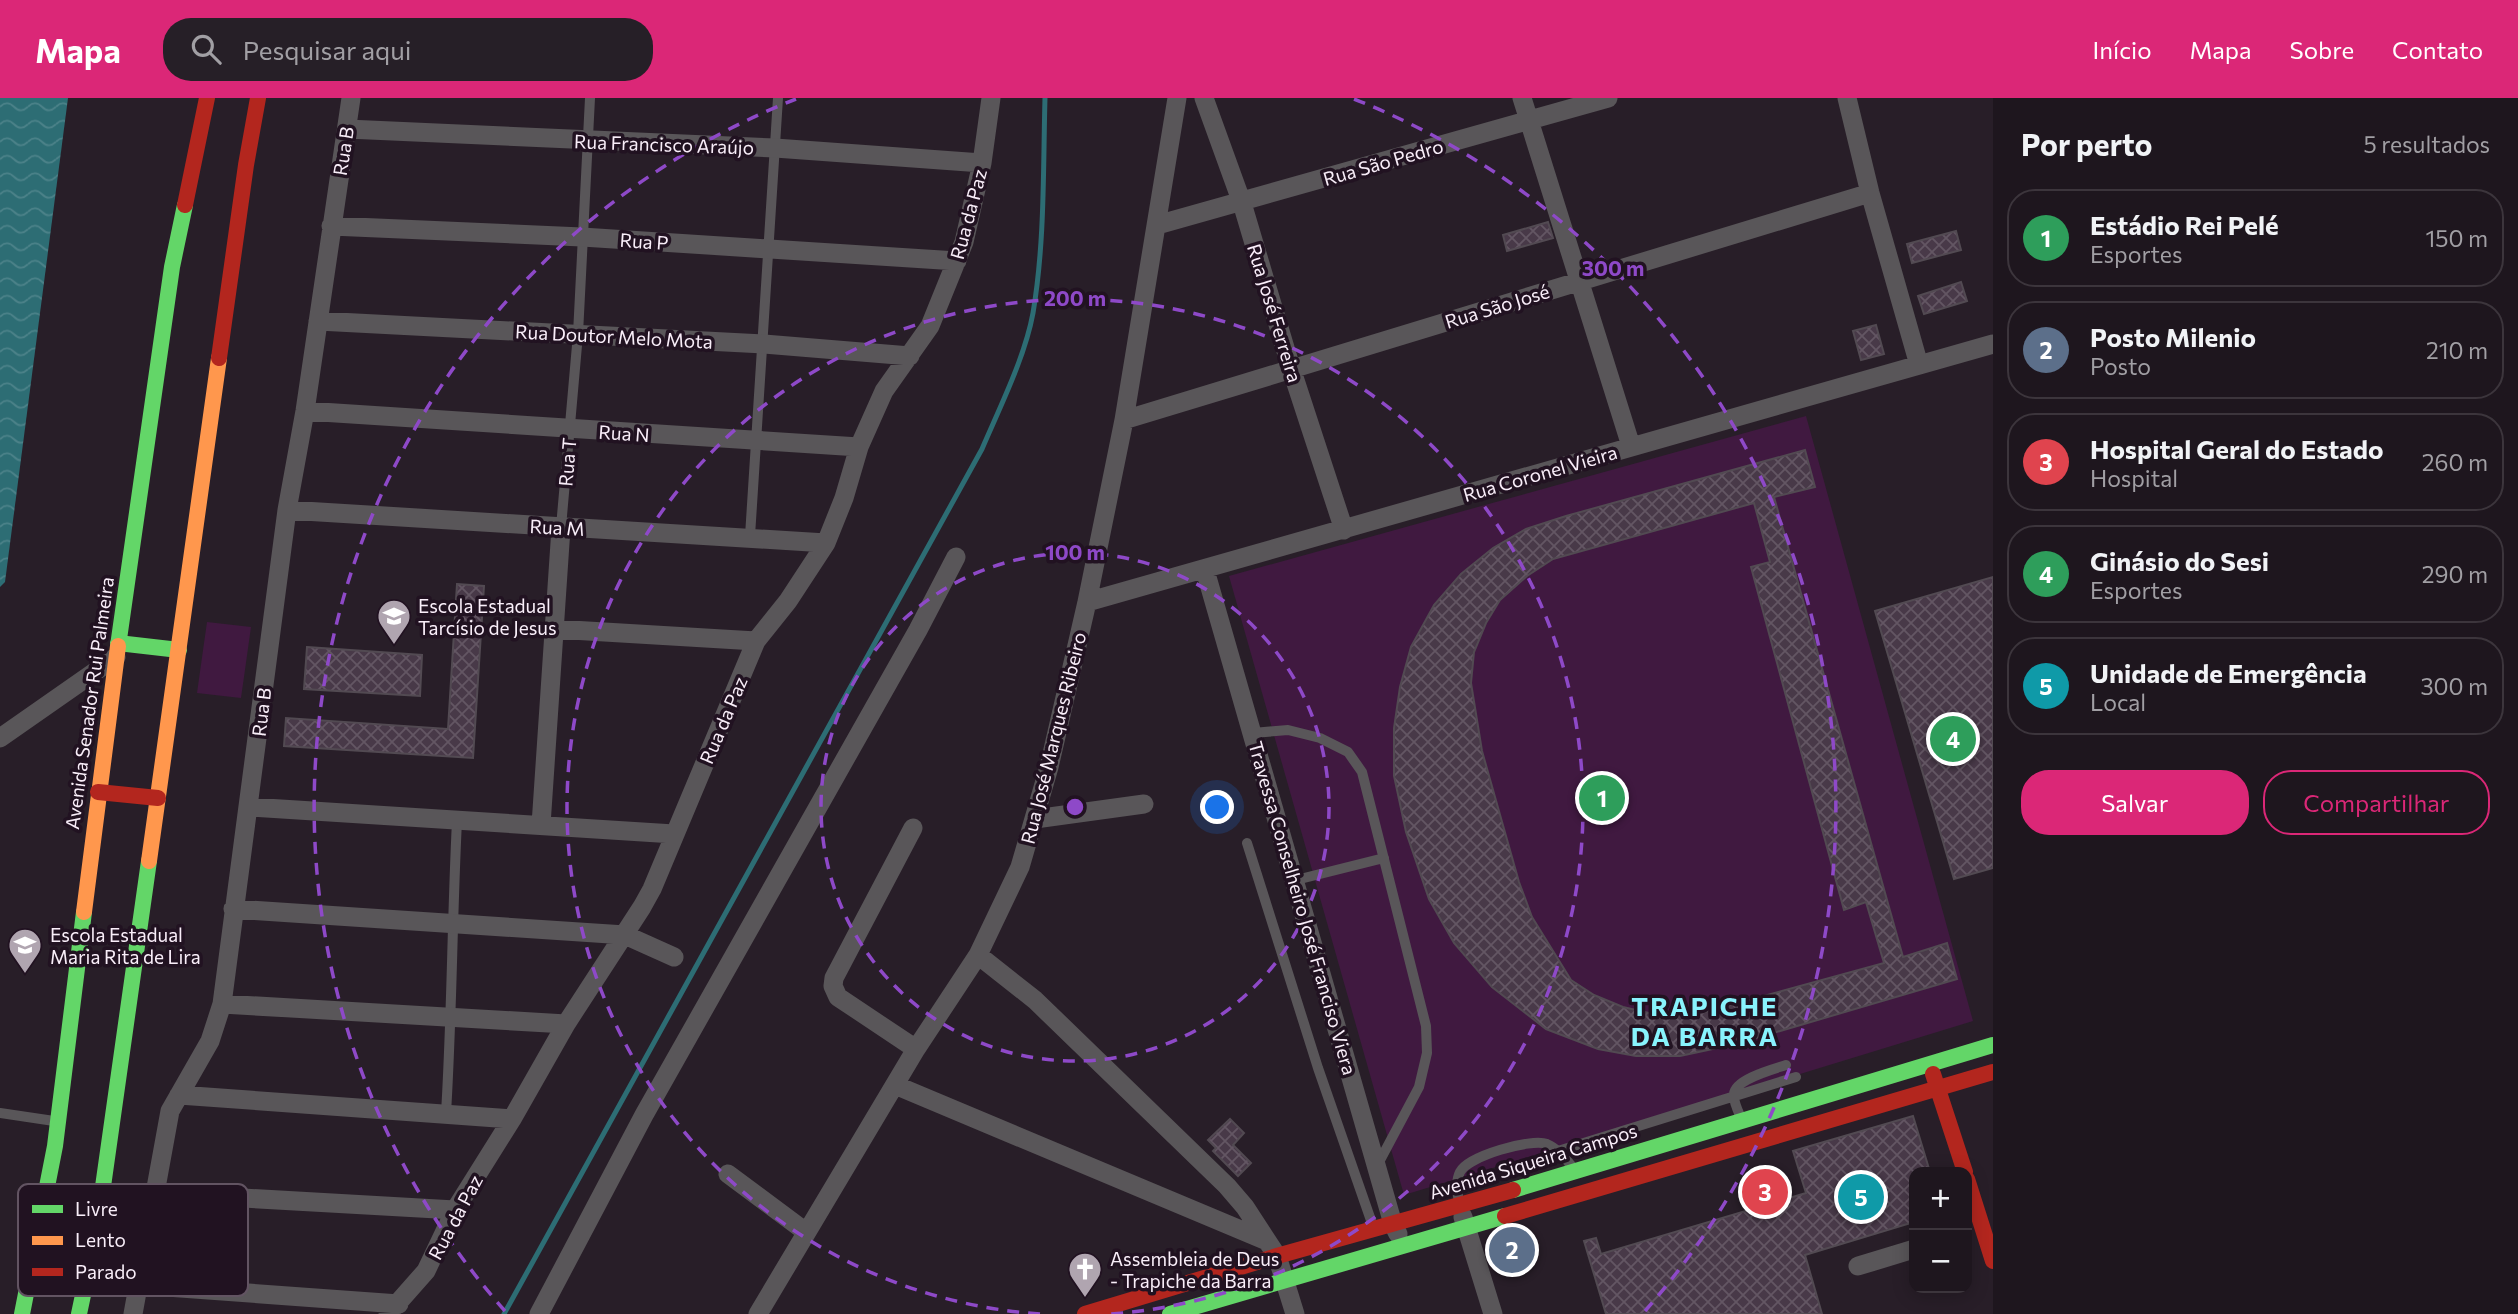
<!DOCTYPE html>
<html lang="pt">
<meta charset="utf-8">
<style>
body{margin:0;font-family:Commissioner,sans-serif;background:#261f27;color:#f1f3f6}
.controls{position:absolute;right:21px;bottom:21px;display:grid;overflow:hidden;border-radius:14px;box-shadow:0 4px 18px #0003}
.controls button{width:63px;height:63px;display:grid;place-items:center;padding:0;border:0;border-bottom:2px solid #3c353c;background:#1e161e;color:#f1f3f6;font:35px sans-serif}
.you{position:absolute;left:1218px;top:710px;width:24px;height:24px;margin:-18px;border:5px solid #fff;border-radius:50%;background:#1a73e8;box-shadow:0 0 0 10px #1a73e833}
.badge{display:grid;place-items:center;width:46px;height:46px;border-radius:50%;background:#db2777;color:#fff;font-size:23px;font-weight:700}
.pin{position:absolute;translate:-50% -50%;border:4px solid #fff;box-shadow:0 2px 7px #0006}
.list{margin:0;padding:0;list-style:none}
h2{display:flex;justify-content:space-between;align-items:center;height:91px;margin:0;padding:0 28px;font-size:30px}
h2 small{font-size:23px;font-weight:400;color:#a19fa4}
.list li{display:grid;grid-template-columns:46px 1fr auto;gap:21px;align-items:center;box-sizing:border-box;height:98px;margin:0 14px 14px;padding:0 14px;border:2px solid #3c353c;border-radius:28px}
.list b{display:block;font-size:26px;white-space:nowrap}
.list p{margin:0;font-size:23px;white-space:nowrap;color:#a19fa4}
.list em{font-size:23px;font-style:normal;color:#a19fa4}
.actions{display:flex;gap:14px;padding:21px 28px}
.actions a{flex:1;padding:16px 0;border:2px solid #db2777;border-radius:28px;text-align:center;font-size:24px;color:#db2777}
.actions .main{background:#db2777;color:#fff}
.icon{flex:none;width:38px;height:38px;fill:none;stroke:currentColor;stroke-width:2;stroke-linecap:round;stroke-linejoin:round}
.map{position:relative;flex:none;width:1993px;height:1216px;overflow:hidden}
header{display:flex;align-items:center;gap:42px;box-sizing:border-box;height:98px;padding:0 35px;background:#db2777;color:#fff}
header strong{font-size:33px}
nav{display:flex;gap:38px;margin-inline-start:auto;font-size:24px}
.search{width:490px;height:63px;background:#261f27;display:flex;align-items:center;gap:18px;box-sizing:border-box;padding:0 24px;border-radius:28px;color:#a19fa4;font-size:26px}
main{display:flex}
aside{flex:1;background:#1e161e}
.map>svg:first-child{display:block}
.park{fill:#401940}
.water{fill:url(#water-waves)}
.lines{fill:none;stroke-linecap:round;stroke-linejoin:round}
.stream{stroke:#2d6d74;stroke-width:5}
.building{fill:url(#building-cross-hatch);stroke:#524a52;stroke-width:2;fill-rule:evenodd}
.lane{stroke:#595659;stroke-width:10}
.street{stroke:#595659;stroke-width:19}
.fast{stroke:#63d668;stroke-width:16}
.slow{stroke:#ff974d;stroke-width:16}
.jam{stroke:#b3261e;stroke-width:16}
.ring{fill:none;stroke:#8e49c8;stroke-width:3.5;stroke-dasharray:12 9}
.labels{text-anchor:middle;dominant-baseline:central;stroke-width:7;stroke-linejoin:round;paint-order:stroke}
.street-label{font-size:19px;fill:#f9eef9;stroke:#211221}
.poi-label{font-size:19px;fill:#f9eef9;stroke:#211221;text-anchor:start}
.district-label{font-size:26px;font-weight:bold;letter-spacing:2px;fill:#88f3fd;stroke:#211221}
.key{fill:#211221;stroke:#625462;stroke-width:2}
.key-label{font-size:19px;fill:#f9eef9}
.centre{fill:#8e49c8;stroke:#211221;stroke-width:3.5}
.ring-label{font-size:21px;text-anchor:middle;font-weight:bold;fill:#8e49c8;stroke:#211221;stroke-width:7;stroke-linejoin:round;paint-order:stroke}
</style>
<header>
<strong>Mapa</strong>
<div class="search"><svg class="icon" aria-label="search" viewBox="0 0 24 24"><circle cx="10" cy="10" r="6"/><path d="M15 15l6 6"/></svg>Pesquisar aqui</div>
<nav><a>Início</a><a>Mapa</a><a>Sobre</a><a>Contato</a></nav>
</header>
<main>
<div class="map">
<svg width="1993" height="1216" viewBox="0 0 1993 1216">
<defs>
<pattern id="water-waves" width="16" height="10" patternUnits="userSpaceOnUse" patternTransform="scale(1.75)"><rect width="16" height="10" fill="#2d6d74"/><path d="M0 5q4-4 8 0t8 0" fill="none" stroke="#4c8289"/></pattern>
<pattern id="building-cross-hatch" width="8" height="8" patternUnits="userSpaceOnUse" patternTransform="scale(1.75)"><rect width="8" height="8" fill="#483948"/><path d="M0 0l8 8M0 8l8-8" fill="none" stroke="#635663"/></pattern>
</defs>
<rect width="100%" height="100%" fill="#281e28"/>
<path class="park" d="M1806 318 1973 923 1404 1097 1229 478Z
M207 524 251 529 241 600 197 595Z"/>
<path class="water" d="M0 0H68L5 484 0 489Z"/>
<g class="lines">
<path class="stream" d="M504 1216 982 351C1000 309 1025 259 1033 215 1045 144 1043 71 1045 0"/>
</g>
<path class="building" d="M1548 124 1553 140 1507 153 1503 137Z
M1956 133 1961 152 1912 165 1907 146Z
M1961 184 1967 203 1924 216 1918 198Z
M1876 227 1884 256 1861 262 1853 233Z
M1805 352 1815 389 1774 399 1903 859 1947 845 1957 881 1736 946 1680 958H1636L1598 951 1546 931 1492 889 1454 845 1429 801 1406 734 1394 678V630L1400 589 1411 549 1434 507 1461 476 1493 450 1526 431 1566 418ZM1754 405 1770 464 1751 469 1844 812 1866 804 1884 865 1705 914 1678 916 1649 915 1623 909 1594 897 1571 882 1532 819 1519 784 1482 653 1471 585 1474 554 1486 525 1500 502 1527 478 1553 461Z
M1993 479V770L1954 781 1875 513Z
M457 486 484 488 473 660 284 648 286 620 448 631Z
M307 549 422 557 420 598 304 591Z
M1913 1018 1930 1074H1914V1124L1805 1157 1822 1216H1606L1584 1143 1596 1140 1601 1156 1806 1095 1793 1053Z
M1230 1021 1244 1035 1233 1047 1251 1065 1238 1078 1213 1053 1216 1050 1208 1042Z"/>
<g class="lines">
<path class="lane" d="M561 429 578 236 590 0
M750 438 778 0
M1253 635 1288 632 1320 640 1348 654 1362 674 1426 928 1427 955 1419 989 1377 1068
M1247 745 1318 970 1374 1131
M1296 782 1384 760
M0 1015 54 1023
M446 1015C452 918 452 821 457 723
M1742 1022C1739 1015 1733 1004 1734 996 1735 981 1774 971 1786 967
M1558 1053 1796 979
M1459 1107C1458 1096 1455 1084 1460 1074 1468 1058 1531 1040 1547 1046 1559 1051 1567 1063 1575 1072"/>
<path class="street" d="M1204 0 1242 105 1291 270 1344 432
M1522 0 1631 348
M1847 0 1870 95 1919 267
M347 31 775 50 982 65
M1157 127 1608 0
M331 128 582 139 957 163
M318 223 764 246 910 258
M305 313 859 349
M1124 322 1870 95
M287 412 826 445
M1205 472 1393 1126 1398 1136
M1087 504 1993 246
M554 531 756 543
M0 640 116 559
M249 709 674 736
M1035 721 1144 706
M541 727 561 430
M913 730 834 880 833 888 838 899 916 951
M233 811 625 837 674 859
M978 857 1035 902 1227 1088 1245 1109 1277 1158 1295 1216
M222 906 566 926
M895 987 1267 1143
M179 997 512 1021
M728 1076 806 1134
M155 1095 455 1112
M1463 1119 1493 1216
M1858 1168 1914 1151
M139 1187 399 1206
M133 1216 170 1013 210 943 222 906 287 412 305 313 351 0
M388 1216 426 1173 455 1112 512 1021 566 926 642 809 652 791 756 543 788 503 826 445 844 400 859 349 884 293 930 228 964 144 982 65 991 0
M539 1216 644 1017 918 532 956 459
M758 1216 916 951 978 857 1020 769 1049 669 1087 504 1124 322 1177 0"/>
<path class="fast" d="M118 545 179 552
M118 548 172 169 185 107
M1513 1092 1993 947
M22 1216 55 1048 84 814
M79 1216 97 1131 149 763
M1170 1216 1505 1118"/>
<path class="slow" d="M149 763 219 260
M84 814 118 548"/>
<path class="jam" d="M185 107 207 0
M219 260 246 67 258 0
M98 694 158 700
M1933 976 1965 1074
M1967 1081 1993 1163
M1505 1118 1993 974
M1085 1216 1277 1158 1513 1092"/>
</g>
<g class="ring">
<circle cx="1075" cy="709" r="254"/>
<path d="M1040 1216A508 508 0 1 1 1110 1216"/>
<path d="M505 1213A761 761 0 0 1 796 1M1354 1A761 761 0 0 1 1645 1213"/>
</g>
<defs>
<symbol id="school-pin" viewBox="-11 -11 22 30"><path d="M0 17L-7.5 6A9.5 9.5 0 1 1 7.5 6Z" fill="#b0a5b0" stroke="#211221"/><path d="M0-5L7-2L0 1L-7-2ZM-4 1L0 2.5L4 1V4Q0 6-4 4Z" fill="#fff"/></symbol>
<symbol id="church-pin" viewBox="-11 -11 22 30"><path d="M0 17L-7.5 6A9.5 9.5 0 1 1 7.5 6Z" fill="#b0a5b0" stroke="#211221"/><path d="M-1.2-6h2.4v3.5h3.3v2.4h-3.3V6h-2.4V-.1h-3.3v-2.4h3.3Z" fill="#fff"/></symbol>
</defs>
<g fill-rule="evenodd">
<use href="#school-pin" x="375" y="499" width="38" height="52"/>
<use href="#school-pin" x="6" y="828" width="38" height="52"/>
<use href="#church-pin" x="1066" y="1152" width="38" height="52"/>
</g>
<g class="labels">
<g class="street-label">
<text transform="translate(664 46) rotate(2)">Rua Francisco Araújo</text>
<text transform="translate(343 53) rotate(-81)">Rua B</text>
<text transform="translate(1383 64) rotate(-16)">Rua São Pedro</text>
<text transform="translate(968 116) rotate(-75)">Rua da Paz</text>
<text transform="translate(644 143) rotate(4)">Rua P</text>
<text transform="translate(1497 208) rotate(-17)">Rua São José</text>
<text transform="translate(1275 215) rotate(73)">Rua José Ferreira</text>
<text transform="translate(614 238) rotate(3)">Rua Doutor Melo Mota</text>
<text transform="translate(624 335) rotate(4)">Rua N</text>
<text transform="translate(567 364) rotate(-85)">Rua T</text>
<text transform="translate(1540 375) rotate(-16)">Rua Coronel Vieira</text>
<text transform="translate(557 429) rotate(3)">Rua M</text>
<text transform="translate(89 605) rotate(-82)">Avenida Senador Rui Palmeira</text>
<text transform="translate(261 614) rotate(-83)">Rua B</text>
<text transform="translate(723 622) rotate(-67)">Rua da Paz</text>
<text transform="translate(1053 640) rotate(-76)">Rua José Marques Ribeiro</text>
<text transform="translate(1303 810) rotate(74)">Travessa Conselheiro José Franciso Viera</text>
<text transform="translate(1533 1063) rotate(-17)">Avenida Siqueira Campos</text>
<text transform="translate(455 1119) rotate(-62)">Rua da Paz</text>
</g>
<g class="poi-label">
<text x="418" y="507">Escola Estadual<tspan x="418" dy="22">Tarcísio de Jesus</tspan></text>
<text x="50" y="836">Escola Estadual<tspan x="50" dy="22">Maria Rita de Lira</tspan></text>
<text x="1110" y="1160">Assembleia de Deus<tspan x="1110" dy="22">- Trapiche da Barra</tspan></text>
</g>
<g class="district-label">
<text x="1705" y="907">TRAPICHE<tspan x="1705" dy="30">DA BARRA</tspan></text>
</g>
</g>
<rect x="18" y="1086" width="230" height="112" rx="10" class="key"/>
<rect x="32" y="1107" width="31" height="8" fill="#63d668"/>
<rect x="32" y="1138" width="31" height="9" fill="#ff974d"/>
<rect x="32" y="1170" width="31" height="8" fill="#b3261e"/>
<g class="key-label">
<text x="75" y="1118">Livre</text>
<text x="75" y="1149">Lento</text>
<text x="75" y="1181">Parado</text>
</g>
<circle cx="1075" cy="709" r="10" class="centre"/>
<g class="ring-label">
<text x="1613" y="178">300 m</text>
<text x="1075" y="208">200 m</text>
<text x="1075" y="462">100 m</text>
</g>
</svg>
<div class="controls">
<button>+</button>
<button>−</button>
</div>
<div class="you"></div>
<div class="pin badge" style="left:1602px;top:700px;background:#2e9e5b">1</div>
<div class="pin badge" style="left:1512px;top:1152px;background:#5c6f8a">2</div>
<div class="pin badge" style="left:1765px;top:1094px;background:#e0444e">3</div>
<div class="pin badge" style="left:1953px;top:641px;background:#2e9e5b">4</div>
<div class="pin badge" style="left:1861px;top:1099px;background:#0f9aa8">5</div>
</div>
<aside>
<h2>Por perto<small>5 resultados</small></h2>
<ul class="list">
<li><span class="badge" style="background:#2e9e5b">1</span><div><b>Estádio Rei Pelé</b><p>Esportes</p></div><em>150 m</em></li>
<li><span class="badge" style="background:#5c6f8a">2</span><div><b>Posto Milenio</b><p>Posto</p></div><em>210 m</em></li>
<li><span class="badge" style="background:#e0444e">3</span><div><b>Hospital Geral do Estado</b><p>Hospital</p></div><em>260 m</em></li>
<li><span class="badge" style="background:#2e9e5b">4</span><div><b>Ginásio do Sesi</b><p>Esportes</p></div><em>290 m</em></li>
<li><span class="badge" style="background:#0f9aa8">5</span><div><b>Unidade de Emergência</b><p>Local</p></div><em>300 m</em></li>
</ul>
<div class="actions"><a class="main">Salvar</a><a>Compartilhar</a></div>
</aside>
</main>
